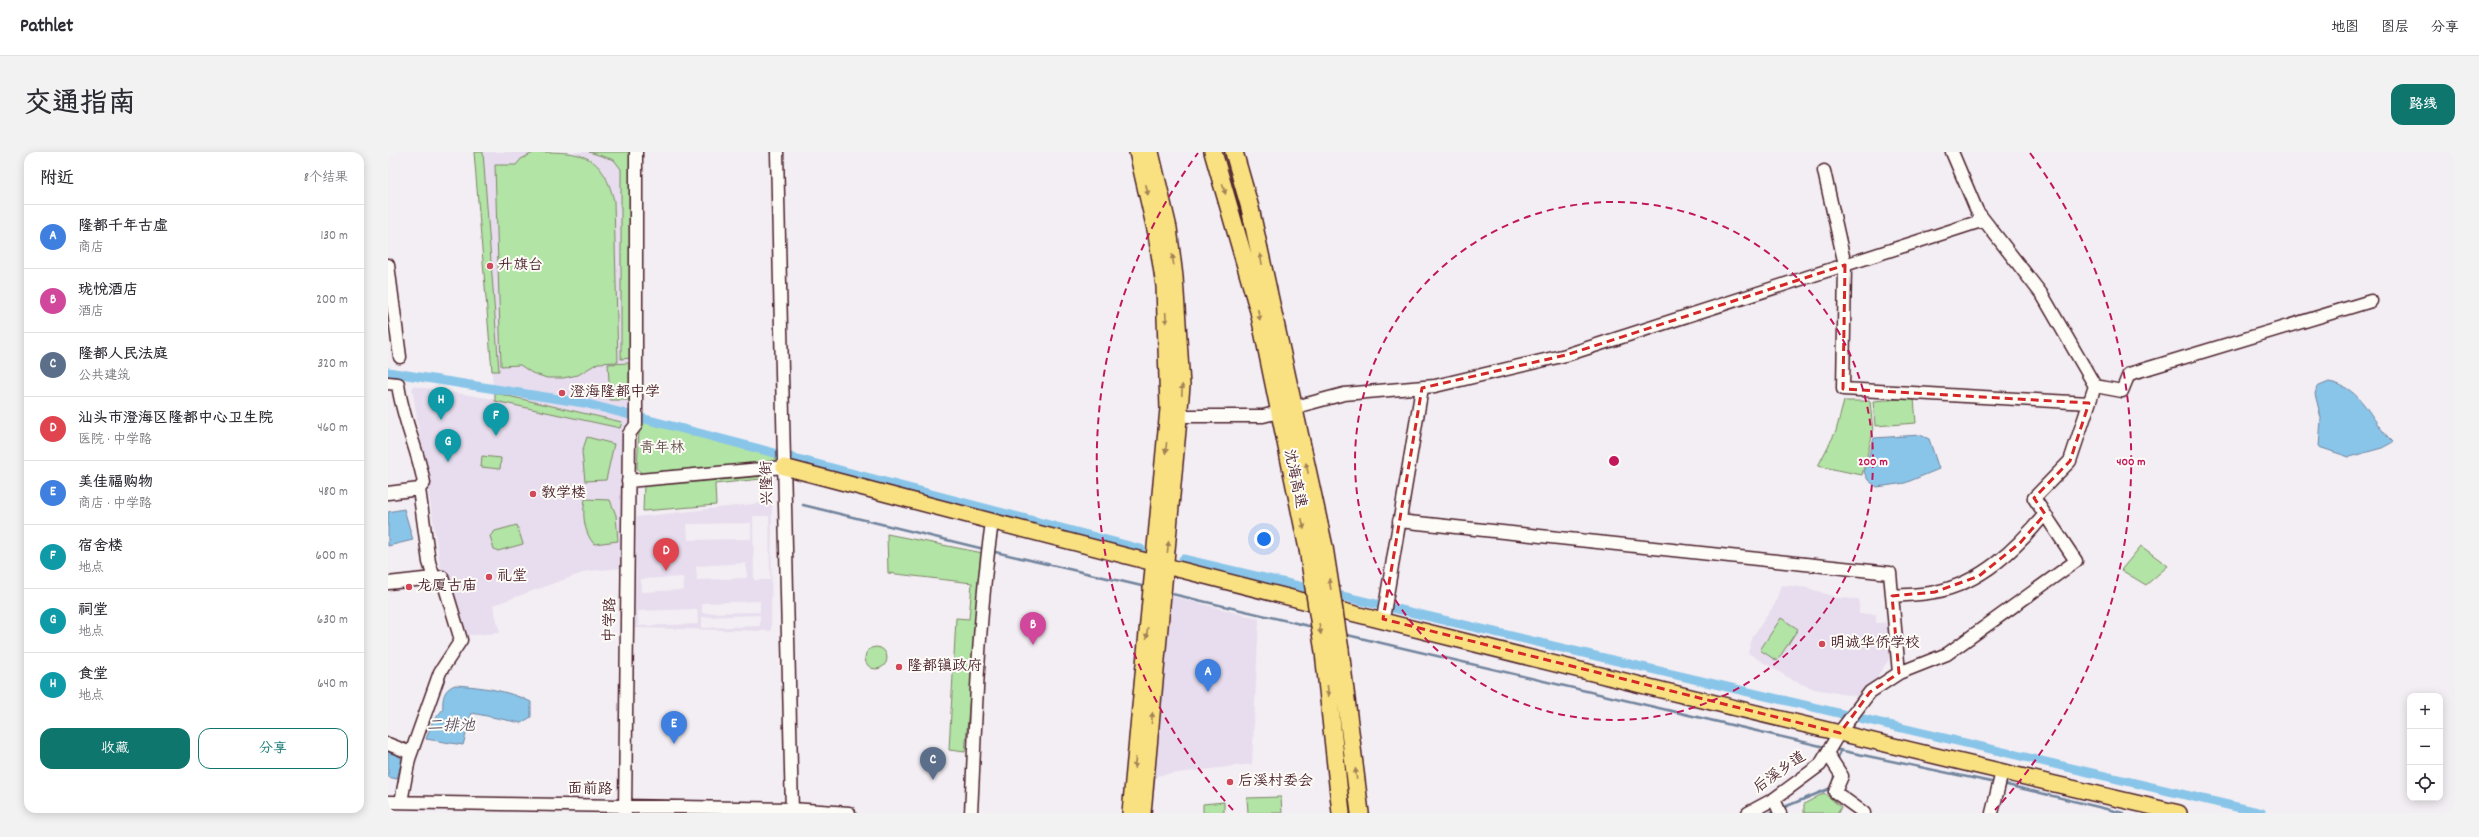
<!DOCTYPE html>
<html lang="zh">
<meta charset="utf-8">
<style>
body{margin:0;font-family:Dekko,"LXGW WenKai TC",sans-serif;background:#f2f2f3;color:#2b2b33}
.controls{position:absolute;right:12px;bottom:12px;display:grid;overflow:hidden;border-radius:8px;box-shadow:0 2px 10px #0003}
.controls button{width:36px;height:36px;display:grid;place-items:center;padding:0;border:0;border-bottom:1px solid #e1e1e2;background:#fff;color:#2b2b33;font:20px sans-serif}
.you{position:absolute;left:876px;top:387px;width:14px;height:14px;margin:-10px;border:3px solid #fff;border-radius:50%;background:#1a73e8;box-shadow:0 0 0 6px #1a73e833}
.badge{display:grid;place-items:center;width:26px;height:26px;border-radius:50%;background:#0f766e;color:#fff;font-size:13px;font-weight:700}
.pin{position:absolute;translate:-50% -33px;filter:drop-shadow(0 1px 2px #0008)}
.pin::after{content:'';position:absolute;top:21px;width:14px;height:12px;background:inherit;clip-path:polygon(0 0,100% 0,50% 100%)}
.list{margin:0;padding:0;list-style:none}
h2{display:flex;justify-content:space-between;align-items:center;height:52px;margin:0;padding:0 16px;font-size:17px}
h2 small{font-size:13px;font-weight:400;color:#7c7c81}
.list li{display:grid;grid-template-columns:26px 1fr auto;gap:12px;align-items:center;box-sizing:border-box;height:64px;padding:0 16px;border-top:1px solid #e1e1e2}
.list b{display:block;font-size:15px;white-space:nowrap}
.list p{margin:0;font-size:13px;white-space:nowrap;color:#7c7c81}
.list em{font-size:13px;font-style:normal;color:#7c7c81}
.actions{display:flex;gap:8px;padding:12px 16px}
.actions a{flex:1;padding:9px 0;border:1px solid #0f766e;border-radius:12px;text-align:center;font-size:14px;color:#0f766e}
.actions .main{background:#0f766e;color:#fff}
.icon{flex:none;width:22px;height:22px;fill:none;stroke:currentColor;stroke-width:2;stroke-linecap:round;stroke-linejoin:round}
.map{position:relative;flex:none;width:2067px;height:661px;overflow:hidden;border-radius:12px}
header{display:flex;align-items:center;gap:24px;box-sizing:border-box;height:56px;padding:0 20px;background:#fff;border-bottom:1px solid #e1e1e2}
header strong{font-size:19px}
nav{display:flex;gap:22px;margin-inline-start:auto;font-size:14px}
.intro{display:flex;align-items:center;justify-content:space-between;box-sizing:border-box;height:96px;padding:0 24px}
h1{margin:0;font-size:28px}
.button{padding:10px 18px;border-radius:12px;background:#0f766e;color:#fff;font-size:14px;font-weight:700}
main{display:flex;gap:24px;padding:0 24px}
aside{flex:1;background:#fff;border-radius:12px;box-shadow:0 2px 10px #0003}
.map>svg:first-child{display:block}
.built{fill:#e7ddee;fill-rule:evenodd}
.green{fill:#b1e4a5;stroke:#7e8268}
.water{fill:#89c5e9;stroke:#70839d}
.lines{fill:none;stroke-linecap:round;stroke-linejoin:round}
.stream{stroke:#70839d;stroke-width:2.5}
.canal{stroke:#89c5e9;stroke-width:9}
.minor-casing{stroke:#4a1f2b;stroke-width:15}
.major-casing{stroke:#4a1f2b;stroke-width:18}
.highway-casing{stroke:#4a1f2b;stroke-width:20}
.minor{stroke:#fdfcf7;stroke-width:12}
.major{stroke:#f9e181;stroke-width:15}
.highway{stroke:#f9e181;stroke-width:17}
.highway-bridge-casing{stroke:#4a1f2b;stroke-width:20;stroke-linecap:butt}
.highway-bridge{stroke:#f9e181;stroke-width:17}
.oneway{fill:#a28056}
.marked{fill:none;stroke:#d62828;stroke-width:3;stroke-dasharray:8 5;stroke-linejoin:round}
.ring{fill:none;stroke:#c2185b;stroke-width:2;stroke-dasharray:7 5}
.poi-dot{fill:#d1495b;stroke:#fdfcf7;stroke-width:1.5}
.labels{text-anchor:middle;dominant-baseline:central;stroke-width:4;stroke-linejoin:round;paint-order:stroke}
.poi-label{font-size:15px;fill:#4a1f2b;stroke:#fdfcf7;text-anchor:start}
.park-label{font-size:15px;fill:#64504a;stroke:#fdfcf7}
.street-label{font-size:15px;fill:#4a1f2b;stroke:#fdfcf7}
.water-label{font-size:16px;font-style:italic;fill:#5d5164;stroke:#fdfcf7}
.centre{fill:#c2185b;stroke:#fdfcf7;stroke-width:2}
.ring-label{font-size:12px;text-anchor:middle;font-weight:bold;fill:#c2185b;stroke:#fdfcf7;stroke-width:4;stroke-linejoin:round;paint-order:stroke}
</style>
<header>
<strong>Pathlet</strong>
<nav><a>地图</a><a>图层</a><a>分享</a></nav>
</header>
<div class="intro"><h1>交通指南</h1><a class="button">路线</a></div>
<main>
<aside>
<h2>附近<small>8个结果</small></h2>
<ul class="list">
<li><span class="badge" style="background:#3f7fe0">A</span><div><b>隆都千年古虚</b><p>商店</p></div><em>130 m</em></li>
<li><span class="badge" style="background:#d1479c">B</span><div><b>珑悦酒店</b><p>酒店</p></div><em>200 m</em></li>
<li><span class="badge" style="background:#5c6f8a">C</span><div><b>隆都人民法庭</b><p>公共建筑</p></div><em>320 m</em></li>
<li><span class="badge" style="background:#e0444e">D</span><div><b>汕头市澄海区隆都中心卫生院</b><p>医院 · 中学路</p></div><em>460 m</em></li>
<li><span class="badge" style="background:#3f7fe0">E</span><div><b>美佳福购物</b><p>商店 · 中学路</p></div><em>480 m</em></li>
<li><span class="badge" style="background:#0f9aa8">F</span><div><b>宿舍楼</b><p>地点</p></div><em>600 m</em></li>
<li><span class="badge" style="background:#0f9aa8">G</span><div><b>祠堂</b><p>地点</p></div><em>630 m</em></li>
<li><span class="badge" style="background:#0f9aa8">H</span><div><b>食堂</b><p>地点</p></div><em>640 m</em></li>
</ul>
<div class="actions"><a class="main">收藏</a><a>分享</a></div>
</aside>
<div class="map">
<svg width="2067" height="661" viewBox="0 0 2067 661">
<rect width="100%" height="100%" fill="#f3eef3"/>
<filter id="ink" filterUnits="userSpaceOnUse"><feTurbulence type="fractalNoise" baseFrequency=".025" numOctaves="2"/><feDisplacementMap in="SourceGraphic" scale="8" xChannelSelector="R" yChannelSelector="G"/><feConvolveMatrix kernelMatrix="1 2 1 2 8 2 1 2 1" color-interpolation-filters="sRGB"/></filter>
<g filter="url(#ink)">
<path class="built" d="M86 0H246L242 276 234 283 236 416 200 419 105 453 112 481 70 484 54 425 24 234 106 247Z
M384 350 383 479 246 476 249 365ZM365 364H381L382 428H366ZM363 371V387L300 388 299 372ZM358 411 359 426 309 428 308 414ZM295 425 296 438 253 440V427ZM372 449V460L314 461V451ZM309 457 310 472 250 474V459ZM372 463V474L314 476V465Z
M1393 433 1420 436 1450 446 1471 447V462H1488V471L1504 470 1506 500 1485 531 1471 545 1427 537 1406 529 1360 501 1365 484 1387 452Z
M781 443 871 467 864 612 765 624Z"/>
<path class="green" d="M86 0H95L111 219H104Z
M147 0C192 0 214 0 226 49L230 210 210 211 190 223 175 226H159L144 221 132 213 113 214 107 13H128L133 7Z
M201 0H243V206L233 207V17L226 8Z
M241 211 242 248H222L220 212Z
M107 241 234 270 232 276 107 249Z
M1526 246 1528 271 1487 274 1485 249Z
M1456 249H1482L1485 280 1474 323 1430 314 1448 279Z
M255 267 387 301 388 309 256 325 249 316 251 278Z
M199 285 226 292 218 328 197 329 194 300Z
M94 304 113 306 112 317 93 315Z
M382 318V326L327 332 328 353 255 359 256 333Z
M197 347 222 348 228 363 230 389 206 392C196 381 194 362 197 347Z
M129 373 135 392 110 399 106 397 102 384 107 379Z
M499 382 595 401 577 600 561 598 568 466 581 467 584 431 500 421Z
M1753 394 1780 414 1758 433 1733 418Z
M1393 466 1410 477 1389 509 1372 498Z
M477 506a11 11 0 1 1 22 0a11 11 0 1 1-22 0Z
M1436 641 1453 655 1450 661H1416V652Z
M893 645 894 661H860L859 646Z
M836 650V661H815V652Z"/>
<path class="water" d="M1941 230C1976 236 1981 268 2005 290L1994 296 1961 305 1931 295 1933 266 1927 242 1929 235Z
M1532 283 1541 287 1551 317 1517 331 1489 335 1480 328 1476 320 1486 286Z
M16 357 25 388 0 394V360Z
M67 533C95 535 118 538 143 550V565L133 571 84 561 75 593 38 587 44 571 55 557C54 546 56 537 67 533Z
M0 600 12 605 14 608 9 627 0 625Z"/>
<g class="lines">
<path class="stream" d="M415 353 596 397
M603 399 758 435
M780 441 925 475
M955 482 1437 595
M1446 597 1608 631
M1449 610 1452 599
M1615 632 1735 661
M1394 656 1443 636 1447 621
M1382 661 1388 659"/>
<path class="canal" d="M0 220 196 251 753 397
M795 407 928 438
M941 441 1874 661"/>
<defs>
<path id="minor" d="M248 0V246
M389 0 404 661
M1436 19 1457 113 1455 237 1701 251
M0 113 12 205
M0 231 10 232C14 266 30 297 36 331L31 337
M1707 234 1734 239 1741 222 1983 149
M915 253 956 242 1047 234 1178 203 1596 68
M792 264H875L883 262
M240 329 396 315
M0 341 31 337 41 410 46 426
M1011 369 1502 421 1511 521
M0 431 54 425 73 488 52 520 21 607 13 650
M1504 444C1518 443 1533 443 1547 440 1593 431 1628 397 1657 362
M995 467 1034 236
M0 592 23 601
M1439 601 1454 624 1447 640 1476 661
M1386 647 1392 661
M0 650 404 657 461 661
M237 661 241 282 248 273V240
M583 661C588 564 590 466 604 370
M1360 661 1386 647 1432 613 1451 581 1482 540 1511 521 1559 502 1688 409 1646 346 1682 309 1707 234 1655 144 1589 59 1564 0
M1604 661 1614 620"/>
<path id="major" d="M396 315C859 437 1324 553 1791 661
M742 661 780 257 776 134 768 82 749 0
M755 661 794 234 787 125 781 76 763 0"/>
<path id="highway" d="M825 0 871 159 920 397
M846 0 862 56 936 395
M952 498 972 661
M936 500 953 661"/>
</defs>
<use href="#minor" class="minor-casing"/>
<use href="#major" class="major-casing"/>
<use href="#highway" class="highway-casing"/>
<use href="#minor" class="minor"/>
<use href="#major" class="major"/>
<use href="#highway" class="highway"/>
<defs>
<path id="highway-bridge" d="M936 395 952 498
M920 397 936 500"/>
</defs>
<use href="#highway-bridge" class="highway-bridge-casing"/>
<use href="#highway-bridge" class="highway-bridge"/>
</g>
<defs><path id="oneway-solid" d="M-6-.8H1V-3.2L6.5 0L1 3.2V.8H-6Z"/></defs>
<g class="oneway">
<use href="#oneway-solid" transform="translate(836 37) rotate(74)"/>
<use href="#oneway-solid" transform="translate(759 38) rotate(78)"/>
<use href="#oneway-solid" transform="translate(873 107) rotate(-102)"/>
<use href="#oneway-solid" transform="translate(785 108) rotate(-98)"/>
<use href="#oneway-solid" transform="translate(871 163) rotate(77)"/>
<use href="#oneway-solid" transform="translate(778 166) rotate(86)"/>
<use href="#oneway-solid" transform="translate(794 238) rotate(-88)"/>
<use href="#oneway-solid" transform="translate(778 296) rotate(96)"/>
<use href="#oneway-solid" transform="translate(919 316) rotate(-102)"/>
<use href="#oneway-solid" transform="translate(915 372) rotate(78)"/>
<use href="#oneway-solid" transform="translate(780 395) rotate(-84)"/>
<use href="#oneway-solid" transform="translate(942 432) rotate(-99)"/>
<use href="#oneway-solid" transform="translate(932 477) rotate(81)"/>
<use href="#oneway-solid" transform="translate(759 481) rotate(96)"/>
<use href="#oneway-solid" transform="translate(940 539) rotate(84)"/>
<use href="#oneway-solid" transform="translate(764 566) rotate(-84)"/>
<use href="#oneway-solid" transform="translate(747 611) rotate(96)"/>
<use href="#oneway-solid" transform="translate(968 622) rotate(-97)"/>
</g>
</g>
<path class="marked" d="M1457 113 1455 237 1701 251 1682 309 1646 346 1657 362 1632 391 1591 424 1547 440 1504 444 1511 521 1482 540 1452 581 995 467 1034 236 1178 203Z"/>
<g class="ring">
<circle cx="1226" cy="309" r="259"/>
<path d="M845 658A517 517 0 0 1 810 1M1642 1A517 517 0 0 1 1607 658"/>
</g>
<g class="poi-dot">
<circle cx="102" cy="114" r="4"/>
<circle cx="174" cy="241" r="4"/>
<circle cx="145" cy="342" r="4"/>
<circle cx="101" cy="425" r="4"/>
<circle cx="21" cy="435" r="4"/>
<circle cx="1434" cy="492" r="4"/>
<circle cx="511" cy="515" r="4"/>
<circle cx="842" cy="630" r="4"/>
</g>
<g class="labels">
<g class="poi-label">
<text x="110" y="114">升旗台</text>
<text x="182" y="241">澄海隆都中学</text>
<text x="153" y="342">教学楼</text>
<text x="109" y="425">礼堂</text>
<text x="29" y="435">龙厦古庙</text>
<text x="1442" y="492">明诚华侨学校</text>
<text x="519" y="515">隆都镇政府</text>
<text x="850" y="630">后溪村委会</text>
</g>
<g class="park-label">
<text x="274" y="297">青年林</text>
</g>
<g class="street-label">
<text transform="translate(906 327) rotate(78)">沈海高速</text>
<text transform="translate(380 331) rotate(-91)">兴隆街</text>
<text transform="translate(223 468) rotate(-89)">中学路</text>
<text transform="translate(1392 621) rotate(-35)">后溪乡道</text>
<text transform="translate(202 638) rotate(1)">面前路</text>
</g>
<g class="water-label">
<text x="63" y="574">二排池</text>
</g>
</g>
<circle cx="1226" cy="309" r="6" class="centre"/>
<g class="ring-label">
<text x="1485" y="313">200 m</text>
<text x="1743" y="313">400 m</text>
</g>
</svg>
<div class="controls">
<button>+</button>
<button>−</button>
<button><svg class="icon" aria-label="locate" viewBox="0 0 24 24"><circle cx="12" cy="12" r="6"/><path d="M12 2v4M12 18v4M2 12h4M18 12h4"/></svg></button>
</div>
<div class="you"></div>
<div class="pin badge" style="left:820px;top:540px;background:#3f7fe0">A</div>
<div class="pin badge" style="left:645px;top:493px;background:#d1479c">B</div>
<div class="pin badge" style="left:545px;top:628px;background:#5c6f8a">C</div>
<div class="pin badge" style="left:278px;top:419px;background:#e0444e">D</div>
<div class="pin badge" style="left:286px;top:592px;background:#3f7fe0">E</div>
<div class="pin badge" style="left:108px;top:284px;background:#0f9aa8">F</div>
<div class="pin badge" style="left:60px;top:310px;background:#0f9aa8">G</div>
<div class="pin badge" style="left:53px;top:268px;background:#0f9aa8">H</div>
</div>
</main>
